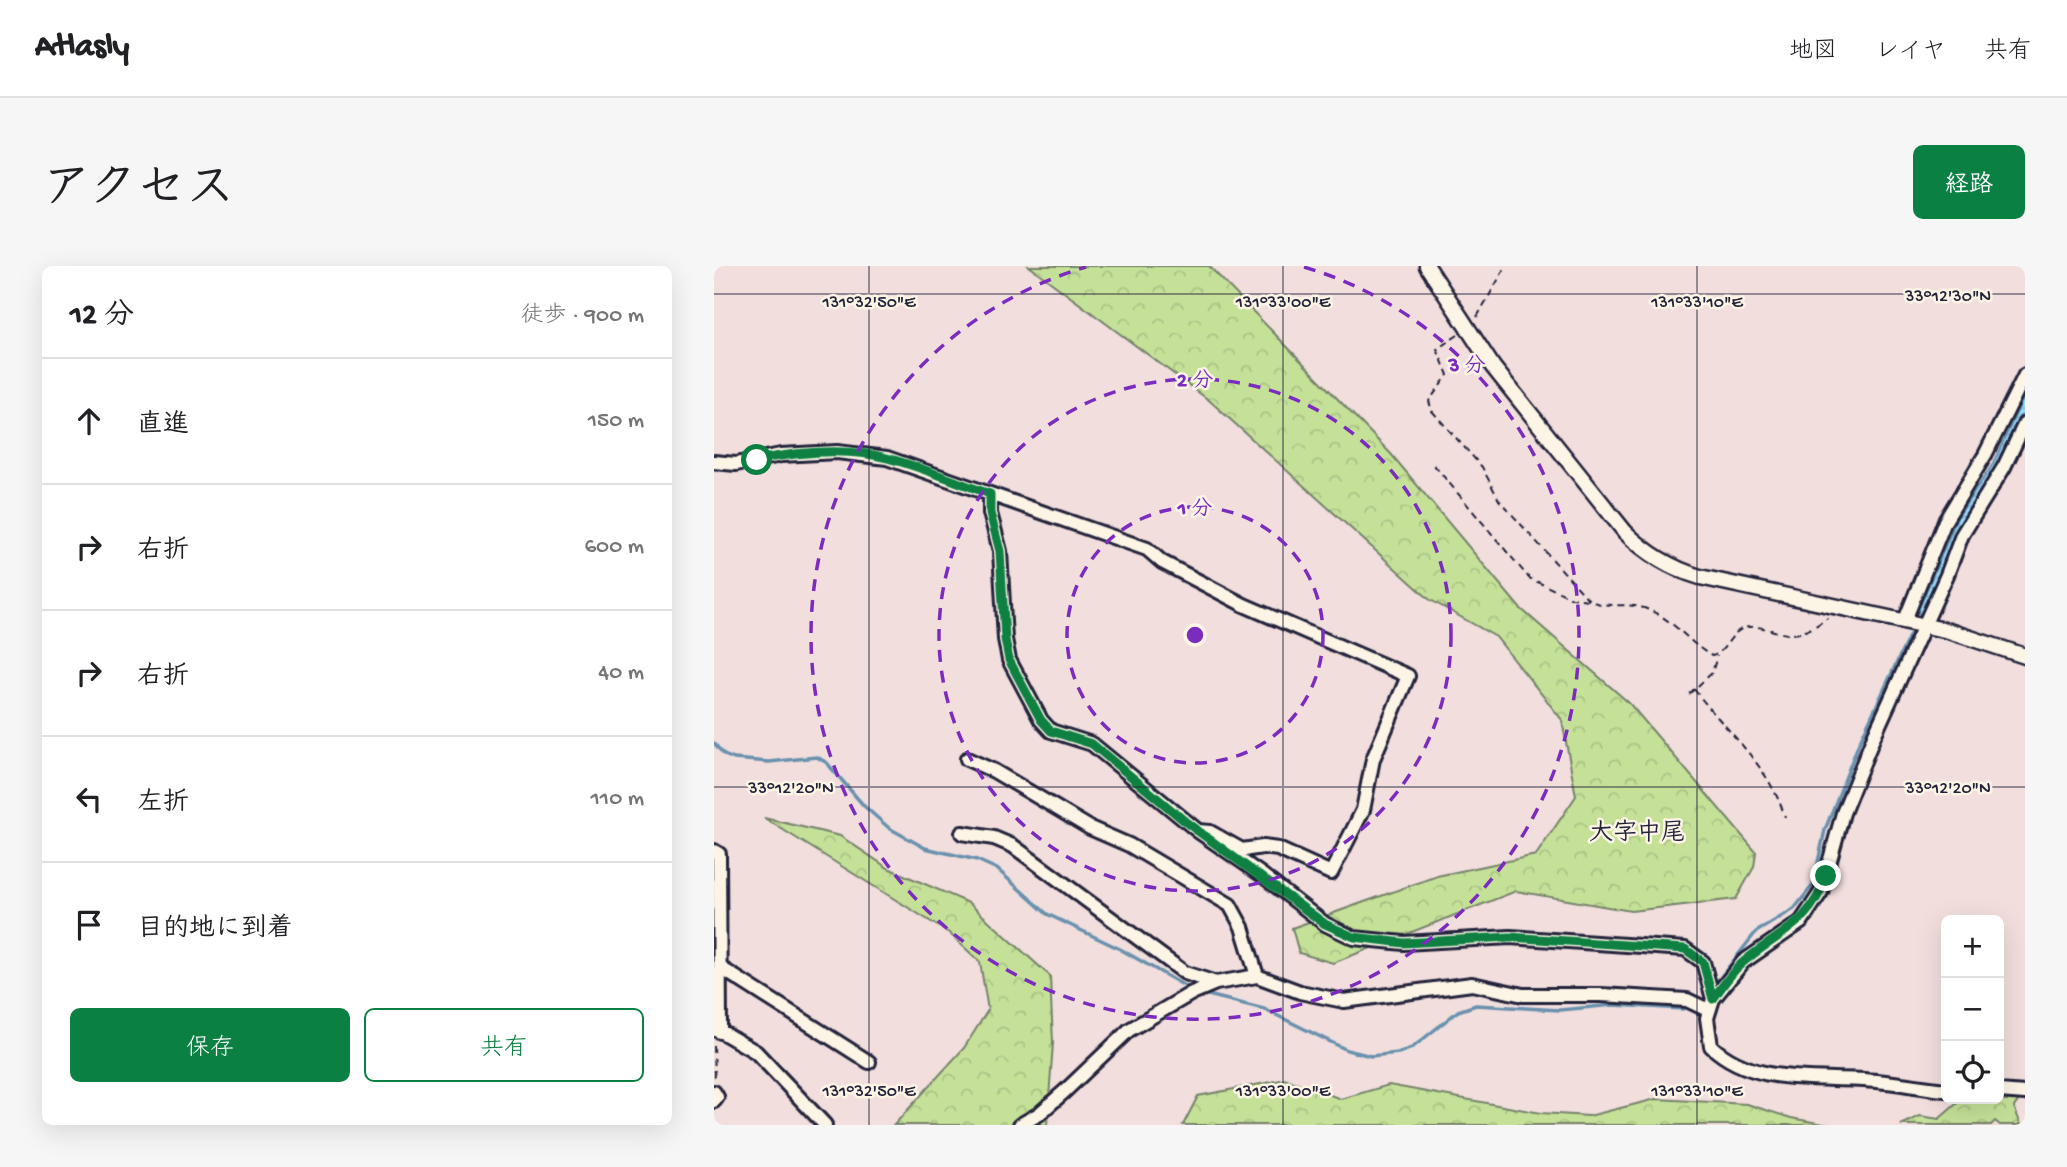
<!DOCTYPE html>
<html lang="ja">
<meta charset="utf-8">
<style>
body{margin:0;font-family:"Gochi Hand","Klee One",sans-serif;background:#f6f6f6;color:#202124}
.controls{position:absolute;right:21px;bottom:21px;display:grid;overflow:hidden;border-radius:10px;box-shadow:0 7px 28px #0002}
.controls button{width:63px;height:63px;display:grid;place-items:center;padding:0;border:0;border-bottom:2px solid #e0e0e0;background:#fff;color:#202124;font:35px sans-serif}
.stop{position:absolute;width:21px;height:21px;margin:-16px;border:5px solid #0b8043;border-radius:50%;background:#fff}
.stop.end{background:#0b8043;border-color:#fff;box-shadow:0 2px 7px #0008}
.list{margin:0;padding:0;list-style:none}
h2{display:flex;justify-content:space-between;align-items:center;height:91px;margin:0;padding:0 28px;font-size:30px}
h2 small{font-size:23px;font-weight:400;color:#757577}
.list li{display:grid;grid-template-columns:46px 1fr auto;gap:21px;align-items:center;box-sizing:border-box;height:126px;padding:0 28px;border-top:2px solid #e0e0e0}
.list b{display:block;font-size:26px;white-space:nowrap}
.list em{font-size:23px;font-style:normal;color:#757577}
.actions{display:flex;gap:14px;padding:21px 28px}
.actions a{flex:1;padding:16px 0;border:2px solid #0b8043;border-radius:10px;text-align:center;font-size:24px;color:#0b8043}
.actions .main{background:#0b8043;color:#fff}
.icon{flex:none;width:38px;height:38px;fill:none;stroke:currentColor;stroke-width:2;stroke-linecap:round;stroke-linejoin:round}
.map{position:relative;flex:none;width:1311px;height:859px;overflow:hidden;border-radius:10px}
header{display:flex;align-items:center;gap:42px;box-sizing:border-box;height:98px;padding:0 35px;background:#fff;border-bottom:2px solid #e0e0e0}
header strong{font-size:33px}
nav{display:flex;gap:38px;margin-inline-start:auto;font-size:24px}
.intro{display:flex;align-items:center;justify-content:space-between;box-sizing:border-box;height:168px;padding:0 42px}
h1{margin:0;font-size:49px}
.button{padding:18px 32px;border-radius:10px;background:#0b8043;color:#fff;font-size:24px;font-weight:700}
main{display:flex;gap:42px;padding:0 42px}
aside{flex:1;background:#fff;border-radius:10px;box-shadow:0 7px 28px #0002}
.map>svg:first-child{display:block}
.forest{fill:url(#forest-crowns);stroke:#74826a;stroke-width:2}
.water{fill:url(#water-rules);stroke:#6991ae;stroke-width:2}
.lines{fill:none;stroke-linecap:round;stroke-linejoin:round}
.stream{stroke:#6991ae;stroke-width:3.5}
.minor-casing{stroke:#22223b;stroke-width:18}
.tertiary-casing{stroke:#22223b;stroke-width:19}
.path{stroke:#22223b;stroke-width:2;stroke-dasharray:7 5;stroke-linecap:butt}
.minor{stroke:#fcf5e5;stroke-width:12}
.tertiary{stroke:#fcf5e5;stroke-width:14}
.route{stroke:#0b8043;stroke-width:9}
.ticks{fill:none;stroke:#22223b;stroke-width:2;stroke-opacity:0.45}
.ring{fill:none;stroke:#7b2cbf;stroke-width:3.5;stroke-dasharray:12 9}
.labels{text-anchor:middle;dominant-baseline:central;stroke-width:5;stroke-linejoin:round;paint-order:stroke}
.quarter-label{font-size:24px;font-weight:bold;fill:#22223b;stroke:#fcf5e5}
.ticks-label{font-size:18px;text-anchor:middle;fill:#22223b;stroke:#fcf5e5;stroke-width:5;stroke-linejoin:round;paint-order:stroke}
.centre{fill:#7b2cbf;stroke:#fcf5e5;stroke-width:3.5}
.ring-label{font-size:21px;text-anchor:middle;font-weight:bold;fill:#7b2cbf;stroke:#fcf5e5;stroke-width:5;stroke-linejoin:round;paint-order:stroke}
</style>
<header>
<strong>Atlasly</strong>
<nav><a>地図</a><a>レイヤ</a><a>共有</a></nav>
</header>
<div class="intro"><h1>アクセス</h1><a class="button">経路</a></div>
<main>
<aside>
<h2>12 分<small>徒歩 · 900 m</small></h2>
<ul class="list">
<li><svg class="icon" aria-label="ahead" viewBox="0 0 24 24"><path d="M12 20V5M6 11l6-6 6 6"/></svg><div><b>直進</b></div><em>150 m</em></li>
<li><svg class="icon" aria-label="right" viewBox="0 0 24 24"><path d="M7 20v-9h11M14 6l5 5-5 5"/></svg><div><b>右折</b></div><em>600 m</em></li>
<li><svg class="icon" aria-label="right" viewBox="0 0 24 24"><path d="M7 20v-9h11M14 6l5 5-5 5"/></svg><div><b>右折</b></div><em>40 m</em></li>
<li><svg class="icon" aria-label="left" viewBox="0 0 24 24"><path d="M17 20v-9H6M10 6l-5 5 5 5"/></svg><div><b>左折</b></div><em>110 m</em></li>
<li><svg class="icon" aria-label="arrive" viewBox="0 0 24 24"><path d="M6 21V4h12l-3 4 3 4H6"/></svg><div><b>目的地に到着</b></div></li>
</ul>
<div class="actions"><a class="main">保存</a><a>共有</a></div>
</aside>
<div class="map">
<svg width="1311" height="859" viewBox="0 0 1311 859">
<defs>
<pattern id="forest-crowns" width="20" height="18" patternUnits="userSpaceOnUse" patternTransform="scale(1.75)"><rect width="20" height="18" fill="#c5e198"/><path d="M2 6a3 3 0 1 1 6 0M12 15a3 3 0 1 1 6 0" fill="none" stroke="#a9c184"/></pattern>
<pattern id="water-rules" width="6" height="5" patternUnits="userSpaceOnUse" patternTransform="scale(1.75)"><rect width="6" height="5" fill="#99dbfb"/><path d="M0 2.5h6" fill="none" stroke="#84bcd8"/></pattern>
</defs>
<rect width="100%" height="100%" fill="#f1dedd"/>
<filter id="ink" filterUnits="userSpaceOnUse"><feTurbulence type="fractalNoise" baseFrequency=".0143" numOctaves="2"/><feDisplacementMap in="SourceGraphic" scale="14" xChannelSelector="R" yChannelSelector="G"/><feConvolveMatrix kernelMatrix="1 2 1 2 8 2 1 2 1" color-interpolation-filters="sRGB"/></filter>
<g filter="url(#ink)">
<path class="forest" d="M315 0H495L677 188 805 341 915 437 1042 586 1040 601 1022 633 917 645 802 625 619 697 585 687 578 662 723 610 822 589 862 530 848 454 782 371 715 333 496 135Z
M50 552 126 570 174 602 255 637 336 710 339 777 333 859H180L250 782 274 744 266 696 235 667Z
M572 813 627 833 675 819 827 847 875 850 942 833 1033 838 1077 852 1115 859H469L484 830Z
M1297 829 1307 831 1300 841 1307 859H1286L1281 855 1277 859H1187L1206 850 1225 853 1248 833 1293 835Z"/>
<path class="water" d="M1311 128V148L1211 349 1203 347 1243 252 1279 198Z"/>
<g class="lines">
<path class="stream" d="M0 477 10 489 20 493 55 496 103 491 113 497 150 540 175 562 211 582 263 594 283 603 333 648 406 683 476 723
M999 721 1042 666 1080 643 1099 619 1111 564 1145 477 1199 362
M486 727 550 743 633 784 657 790 684 787 698 782 744 745 762 739 846 744 900 739 969 743 977 739"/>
<defs>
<path id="minor" d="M0 196 22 198 67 189 123 186 173 192 433 283 448 296 530 339 694 410 659 493 649 544 617 607 564 583 549 581 528 584 496 566 484 565
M276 228V247L286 285 291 373 295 394 327 454 337 465 378 478 484 565 548 609 611 658 640 672 690 677 796 671 971 683 989 696 999 733
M1191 354 1231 255 1271 189 1311 109
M253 493 280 505 376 562 415 579 516 639 528 661 543 710 586 726 630 735 758 718 809 729H887L973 734 994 744
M248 567 280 572 299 580 471 707 502 717 543 710
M0 585 5 588 6 765 42 786 111 859
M7 702 155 796
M1232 824C1209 822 1186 817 1163 815 1108 809 1042 822 997 780L993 752 999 733 1029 696 1087 656 1107 626 1129 547 1160 470 1233 309 1248 269 1290 201 1311 157
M1285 825 1311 827
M0 826 3 831 0 835
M306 859 325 848 351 825 415 764 478 727 502 717"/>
<path id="tertiary" d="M713 0 779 101 911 266C933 288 956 302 986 311L1235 365 1311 390
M0 762 6 765"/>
</defs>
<use href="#minor" class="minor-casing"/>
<use href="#tertiary" class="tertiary-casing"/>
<path class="path" d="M763 51 792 0
M744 69 723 83 734 109 715 135 718 145 768 201 785 234 875 334C892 343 912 336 930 342 961 353 975 378 998 390 1013 386 1015 367 1030 362 1047 357 1063 369 1079 368 1092 367 1103 359 1114 352
M720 199 815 312 858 332 874 334
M980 423C1013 467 1054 497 1071 551
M975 428 998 407 1003 390
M0 780 1 814"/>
<use href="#minor" class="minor"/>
<use href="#tertiary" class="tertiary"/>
</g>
</g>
<g class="lines" filter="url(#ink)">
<path class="route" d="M43 194C84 186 132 181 173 192 208 201 242 216 276 228V247L286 285 291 373 295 394 327 454 337 465 378 478 473 557 611 658 640 671 690 677 796 671 971 683 989 696 999 733C1008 721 1016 708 1027 698 1062 667 1097 660 1112 610"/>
</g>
<path class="ticks" d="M155 0V859M569 0V859M983 0V859M0 28H1311M0 521H1311"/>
<g class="ring">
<circle cx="481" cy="369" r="128"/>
<circle cx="481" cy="369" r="256"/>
<path d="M590 1A384 384 0 1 1 372 1"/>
</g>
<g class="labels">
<g class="quarter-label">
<text x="923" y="568">大字中尾</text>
</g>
</g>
<g class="ticks-label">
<text x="1234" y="35">33°12'30"N</text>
<text x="155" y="41">131°32'50"E</text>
<text x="569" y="41">131°33'00"E</text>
<text x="983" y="41">131°33'10"E</text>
<text x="77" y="527">33°12'20"N</text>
<text x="1234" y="527">33°12'20"N</text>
<text x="155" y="830">131°32'50"E</text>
<text x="569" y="830">131°33'00"E</text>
<text x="983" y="830">131°33'10"E</text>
</g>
<circle cx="481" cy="369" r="10" class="centre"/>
<g class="ring-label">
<text x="753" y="105">3 分</text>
<text x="481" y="120">2 分</text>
<text x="481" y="248">1 分</text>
</g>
</svg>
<div class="controls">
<button>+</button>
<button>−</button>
<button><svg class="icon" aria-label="locate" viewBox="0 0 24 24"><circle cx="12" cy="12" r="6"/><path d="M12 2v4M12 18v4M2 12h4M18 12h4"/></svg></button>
</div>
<div class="stop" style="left:43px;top:194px"></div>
<div class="stop end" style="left:1112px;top:610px"></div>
</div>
</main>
